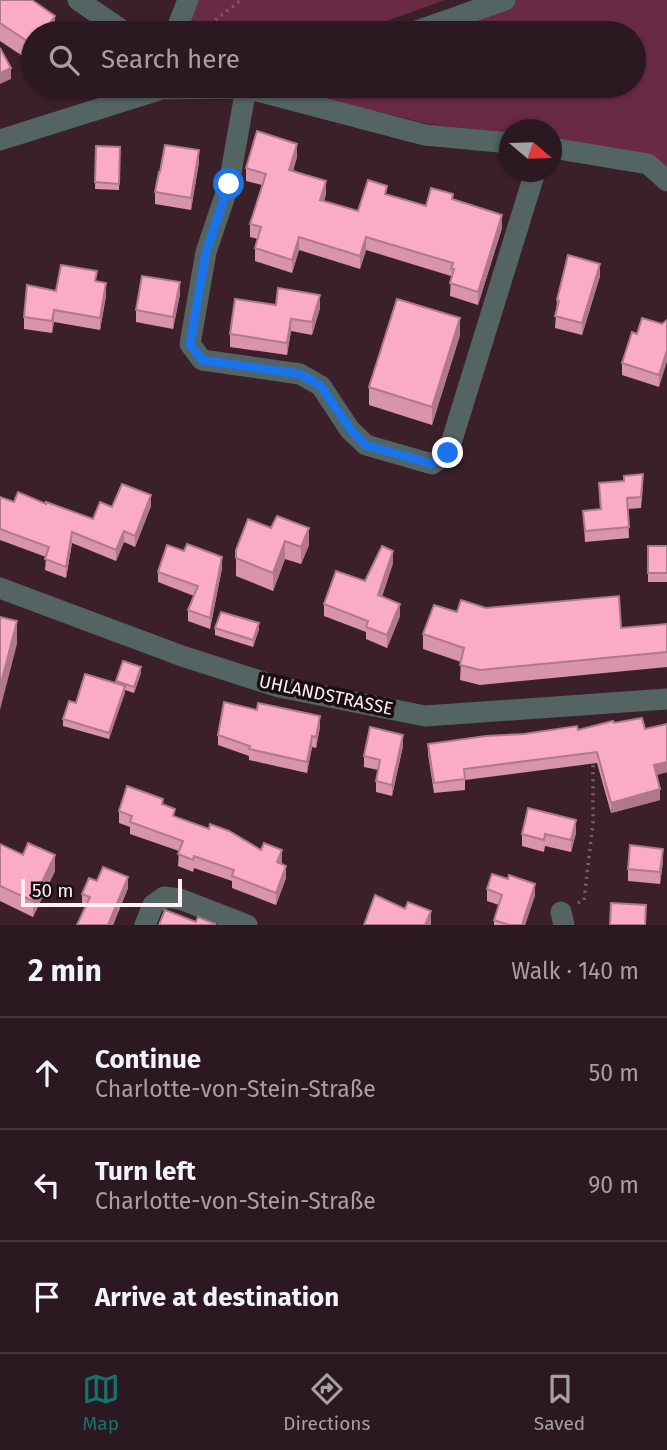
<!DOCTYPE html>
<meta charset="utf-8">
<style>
body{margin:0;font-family:"Fira Sans",sans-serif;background:#342129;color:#f1f3f6}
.compass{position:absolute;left:499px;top:119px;width:63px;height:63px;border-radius:50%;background:#2c1820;box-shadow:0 2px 5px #0004;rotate:109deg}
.scale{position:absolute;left:21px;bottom:18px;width:161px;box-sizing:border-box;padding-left:7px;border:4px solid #feeff3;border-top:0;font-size:19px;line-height:24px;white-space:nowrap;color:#feeff3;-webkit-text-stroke:5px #1a0e12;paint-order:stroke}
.stop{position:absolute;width:21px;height:21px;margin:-16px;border:5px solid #1a73e8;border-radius:50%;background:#fff}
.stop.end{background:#1a73e8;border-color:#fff;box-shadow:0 2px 7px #0008}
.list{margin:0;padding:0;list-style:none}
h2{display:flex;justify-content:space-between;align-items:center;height:91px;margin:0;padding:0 28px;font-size:30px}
h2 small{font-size:23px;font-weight:400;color:#a6a0a5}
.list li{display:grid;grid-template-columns:46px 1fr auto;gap:21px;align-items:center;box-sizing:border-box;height:112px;padding:0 28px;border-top:2px solid #48373e}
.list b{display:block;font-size:26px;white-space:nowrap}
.list p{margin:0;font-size:23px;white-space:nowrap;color:#a6a0a5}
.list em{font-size:23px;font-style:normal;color:#a6a0a5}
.icon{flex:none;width:38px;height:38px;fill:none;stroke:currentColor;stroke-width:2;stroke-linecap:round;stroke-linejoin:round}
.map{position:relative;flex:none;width:667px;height:925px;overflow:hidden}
.search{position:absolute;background:#2c1820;box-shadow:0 2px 5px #0004;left:21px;right:21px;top:21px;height:77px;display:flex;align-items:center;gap:18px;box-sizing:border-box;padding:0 24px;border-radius:38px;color:#a6a0a5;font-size:26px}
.sheet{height:427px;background:#2c1820}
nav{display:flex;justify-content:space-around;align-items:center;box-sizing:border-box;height:98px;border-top:2px solid #48373e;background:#2c1820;font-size:19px;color:#a6a0a5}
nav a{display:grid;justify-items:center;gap:4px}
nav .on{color:#0f766e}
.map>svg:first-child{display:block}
.green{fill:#692b44}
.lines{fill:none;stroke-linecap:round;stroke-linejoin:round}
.path{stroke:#79626a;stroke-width:3.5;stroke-dasharray:2 5;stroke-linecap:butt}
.minor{stroke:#546463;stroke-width:21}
.wall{fill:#d794aa}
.shaded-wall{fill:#af788b}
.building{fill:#faacc6;stroke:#af788b;stroke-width:2}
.route{stroke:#1a73e8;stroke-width:9}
.labels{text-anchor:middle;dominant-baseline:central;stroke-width:7;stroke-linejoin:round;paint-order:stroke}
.street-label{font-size:18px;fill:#feeff3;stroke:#1a0e12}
</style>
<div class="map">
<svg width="667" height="925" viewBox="0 0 667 925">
<rect width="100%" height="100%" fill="#3b202a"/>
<path class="green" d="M197 0H445L353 33H184Z
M505 0H667V173L552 139V130H510L509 133 429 124 272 86H634V33H411Z"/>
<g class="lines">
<path class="path" d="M199 33 241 0
M578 903 584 900 593 823V761"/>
<path class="minor" d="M78 0 126 33
M175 33 188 0
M411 33 505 0
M246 88 229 184 206 252 190 344 202 360 300 374 321 386 350 430 366 445 432 464 448 453 535 172
M0 140 162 89 246 88 425 135 510 143
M552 148 648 164 667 181
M0 588 182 656 279 687 425 716 667 699
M561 912 564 925
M145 925 153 905 164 897 180 899 247 925"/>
</g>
<path class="wall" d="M0 0 55 33H33V63L0 41Z
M96 146 120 147 119 190 95 189Z
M297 157 293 171 326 194 324 201 358 211 387 195 426 206 453 200 502 228 478 305 450 296 451 276 366 250 360 269 299 250 292 273 255 261V248L258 239 250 237V224L262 185 246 181V168Z
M199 162 191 210 155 204V192Z
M600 276 582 335 555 328 557 300Z
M97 282 106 296 100 330 54 322 52 333 24 329V317L56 291Z
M180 294 173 329 136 322V310Z
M276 305 320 308 312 335 291 331 287 355 230 347V334Z
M662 324 659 387 622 375V363L637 334Z
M460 335 432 425 369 405V387Z
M599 483 643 485 641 508 628 509 629 538 585 542 583 511 600 509Z
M0 497 14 502 46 504 93 519 112 507 151 506 135 547 124 542 116 561 72 543 66 578 45 570 46 557 0 540Z
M248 519 309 545 301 564 285 559 273 591 236 576V550Z
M648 546H667V582H648Z
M184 551 222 568 210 629 188 621V610L194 596 158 582V572Z
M393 563 382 597 400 616 387 648 366 639V632L324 616V604L365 581Z
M457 612 621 628 667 624V667L480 685 460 680 461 662 423 649V634Z
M215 628 259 629 253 647 215 635Z
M141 673 134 693 125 690 109 739 63 726V719L76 703 116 684V681Z
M614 723 645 729 667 724V772L656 775 660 800 611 813 597 763 465 780V790L434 793 428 754V744L578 730Z
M320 727 316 748 312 747 307 773 249 760V756L218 745V735Z
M403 746 392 796 376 792V781L378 770 364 767V756Z
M163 805 175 817 282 862 281 864 286 878 276 905 232 888V881L194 868 193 872 178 866 179 851 130 834V827L119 823V811Z
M576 833 571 852 545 846 544 852 522 846V834Z
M0 844 55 871 33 917 0 901Z
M663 861 660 884 628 881V869Z
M97 881 128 888 113 925H77L86 906 82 905V894Z
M487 889 535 895 525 925H494V920L499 905 487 901Z"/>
<path class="shaded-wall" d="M55 16V33H43Z
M11 68V79L0 84V73Z
M297 144V157L289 183V170Z
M199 150V162L191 210V198Z
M326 181V194L320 213V200Z
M502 215V228L478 305V292Z
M299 237V250L292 273V260Z
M366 237V250L360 269V256Z
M600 264V276L582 335V323Z
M180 282V294L173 329V317Z
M106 283V296L100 330V318Z
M320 295V308L312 335V322Z
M54 310V322L52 333V321Z
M460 318V335L432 425V407Z
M291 319V331L287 355V343Z
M667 350V362L659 387V375Z
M151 495V506L135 547V536Z
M309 528V545L301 564V547Z
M124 531V542L116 561V550Z
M72 532V543L66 578V567Z
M285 541V559L273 591V573Z
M393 551V563L378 608V595Z
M222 557V568L210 629V618Z
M400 604V616L387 648V635Z
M17 621V644L0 710V687Z
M259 623V629L253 647V640Z
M141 667V673L134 693V687Z
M125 686V693L109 739V733Z
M320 716V727L316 748V737Z
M403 735V746L392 796V785Z
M312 736V747L307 773V762Z
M667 762V772L654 776V765Z
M660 789V800L611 813V803Z
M576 820V833L571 852V840Z
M663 849V861L660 884V872Z
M282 850V862L277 874V862Z
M55 855V871L33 917V901Z
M286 866V878L276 905V893Z
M128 877V888L113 925H108Z
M535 884V895L525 925H522Z
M431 911V925H425Z"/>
<path class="building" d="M0 0H32L55 16 43 33H33V45L0 23Z
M0 48 11 68 0 73Z
M257 131 297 144 289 170 326 181 320 200 358 211 368 180 387 186 385 194 426 206 431 188 453 194 452 199 502 215 478 292 450 283 454 269H451L453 263 366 237 360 256 299 237 292 260 255 248 261 227 250 224 266 174 246 168Z
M165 145 199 150 191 198 155 192 159 172H160Z
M96 146 120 147 119 184 95 182Z
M568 255 600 264 582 323 555 316 559 301 557 300Z
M61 265 97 271 95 281 106 283 100 318 54 310 52 321 24 317 27 285 56 291Z
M142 276 180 282 173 317 136 310Z
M278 288 320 295 312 322 291 319 287 343 230 334 235 299 276 305Z
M397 299 460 318 432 407 369 387Z
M642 318 662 324 667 320V350L659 375 622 363 632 332 637 334Z
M643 474 641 497 627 498 629 527 585 531 583 511 601 509 599 483 624 481V476Z
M122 484 151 495 135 536 124 531 116 550 72 532 66 567 45 559 49 547 0 529V497L14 502 18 492 46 504V502L93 519 100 502 112 507Z
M277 516 309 528 301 547 285 541 273 573 236 558V550L248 519 271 528Z
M187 544 222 557 210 618 188 610 198 586 158 572 167 545 184 551Z
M382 546 393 551 378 595 400 604 387 635 366 627 368 621 324 604 336 571 365 581Z
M648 546H667V573H648Z
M619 596 621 628 667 624V652L480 670 460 665 464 648 423 634 434 605 457 612 461 600 486 608Z
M221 612 259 623 253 640 215 628Z
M0 617 17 621 0 687Z
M123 661 141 667 134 687 116 681Z
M85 674 125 686 109 733 63 719 69 701 76 703Z
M224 702 257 710 258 703 320 716 316 737 312 736 307 762 249 749 250 746 218 735Z
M642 718 645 729 667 724V762L654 765 660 789 611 803 597 752 464 769 465 779 434 783 428 744 486 736 524 734 577 726 578 730 613 721 614 723Z
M370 727 403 735 392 785 376 781 380 760 364 756Z
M127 786 163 799 162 804 175 809 173 816 209 829 210 824 229 831 261 850 264 843 282 850 277 862 286 866 276 893 232 876 234 870 194 856 193 860 178 854 183 841 130 822 132 816 119 811Z
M528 808 576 820 571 840 545 834 544 840 522 834Z
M28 843 55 855 33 901 0 886V844L23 855Z
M630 845 663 849 660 872 628 869Z
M103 867 128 877 108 925H77L90 897 82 894 89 878 97 881Z
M492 874 508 879 509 875 535 884 522 925H523H510L494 920 502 895 487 889Z
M375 895 405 909 408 902 431 911 425 925H364Z
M611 903 646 905 645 925H610Z
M165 910 196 922 198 917 215 924V925H159Z"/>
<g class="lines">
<path class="route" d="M229 184 206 252 190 344 202 360 300 374 321 386 351 430 366 445 432 464 448 453"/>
</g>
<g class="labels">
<g class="street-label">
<text transform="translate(326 695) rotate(12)">UHLANDSTRASSE</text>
</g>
</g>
</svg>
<svg class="compass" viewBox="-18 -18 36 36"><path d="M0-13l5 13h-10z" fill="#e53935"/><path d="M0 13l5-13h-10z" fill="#a6a0a5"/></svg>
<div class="scale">50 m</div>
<div class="stop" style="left:229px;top:184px"></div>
<div class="stop end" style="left:448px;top:453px"></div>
<div class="search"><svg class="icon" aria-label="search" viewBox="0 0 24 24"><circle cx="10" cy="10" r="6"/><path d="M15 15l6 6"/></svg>Search here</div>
</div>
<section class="sheet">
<h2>2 min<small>Walk · 140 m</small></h2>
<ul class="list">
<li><svg class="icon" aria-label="ahead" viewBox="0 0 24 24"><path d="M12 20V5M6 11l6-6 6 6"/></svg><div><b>Continue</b><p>Charlotte-von-Stein-Straße</p></div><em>50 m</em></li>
<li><svg class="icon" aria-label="left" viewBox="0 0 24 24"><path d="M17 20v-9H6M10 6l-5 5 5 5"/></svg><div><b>Turn left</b><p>Charlotte-von-Stein-Straße</p></div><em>90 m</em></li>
<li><svg class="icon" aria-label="arrive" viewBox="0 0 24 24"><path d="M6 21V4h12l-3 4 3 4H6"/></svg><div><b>Arrive at destination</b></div></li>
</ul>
</section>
<nav>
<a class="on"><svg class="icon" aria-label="map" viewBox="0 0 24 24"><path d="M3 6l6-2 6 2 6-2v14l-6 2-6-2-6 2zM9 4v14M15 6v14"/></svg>Map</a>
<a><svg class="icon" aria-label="directions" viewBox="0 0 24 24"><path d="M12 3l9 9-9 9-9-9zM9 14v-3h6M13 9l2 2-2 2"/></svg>Directions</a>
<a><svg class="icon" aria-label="saved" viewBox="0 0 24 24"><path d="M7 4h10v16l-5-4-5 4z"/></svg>Saved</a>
</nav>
